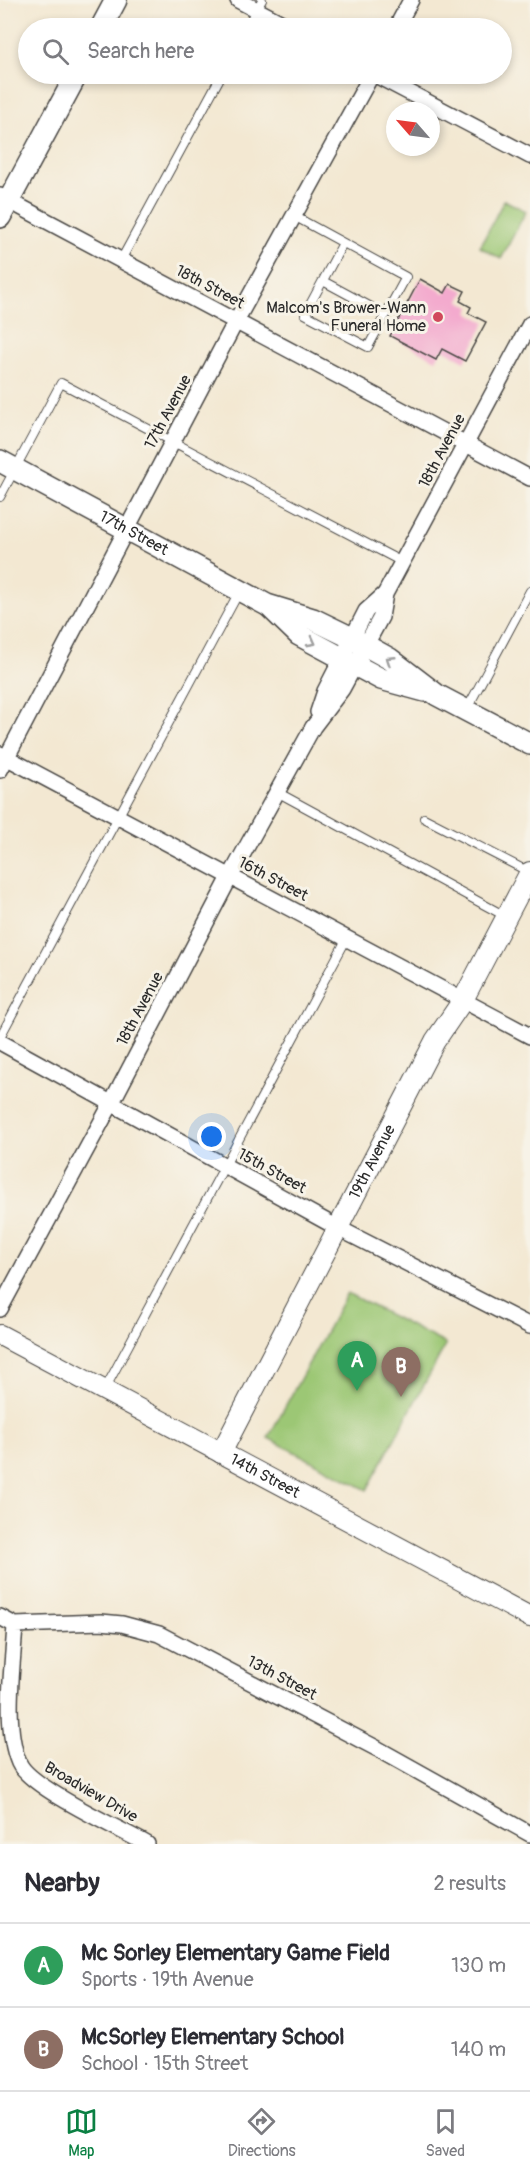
<!DOCTYPE html>
<meta charset="utf-8">
<style>
body{margin:0;font-family:Pangolin,sans-serif;background:#f2f2f3;color:#2b2b33}
.compass{position:absolute;left:386px;top:102px;width:54px;height:54px;border-radius:50%;background:#fff;box-shadow:0 3px 9px #0003;rotate:298deg}
.you{position:absolute;left:212px;top:1137px;width:21px;height:21px;margin:-15px;border:4px solid #fff;border-radius:50%;background:#1a73e8;box-shadow:0 0 0 9px #1a73e833}
.badge{display:grid;place-items:center;width:39px;height:39px;border-radius:50%;background:#0b8043;color:#fff;font-size:20px;font-weight:700}
.pin{position:absolute;translate:-50% -50px;filter:drop-shadow(0 2px 3px #0008)}
.pin::after{content:'';position:absolute;top:32px;width:21px;height:18px;background:inherit;clip-path:polygon(0 0,100% 0,50% 100%)}
.list{margin:0;padding:0;list-style:none}
h2{display:flex;justify-content:space-between;align-items:center;height:78px;margin:0;padding:0 24px;font-size:26px}
h2 small{font-size:20px;font-weight:400;color:#7c7c81}
.list li{display:grid;grid-template-columns:39px 1fr auto;gap:18px;align-items:center;box-sizing:border-box;height:84px;padding:0 24px;border-top:2px solid #e1e1e2}
.list b{display:block;font-size:22px;white-space:nowrap}
.list p{margin:0;font-size:20px;white-space:nowrap;color:#7c7c81}
.list em{font-size:20px;font-style:normal;color:#7c7c81}
.icon{flex:none;width:33px;height:33px;fill:none;stroke:currentColor;stroke-width:2;stroke-linecap:round;stroke-linejoin:round}
.map{position:relative;flex:none;width:530px;height:1844px;overflow:hidden}
.search{position:absolute;background:#fff;box-shadow:0 3px 9px #0003;left:18px;right:18px;top:18px;height:66px;display:flex;align-items:center;gap:15px;box-sizing:border-box;padding:0 21px;border-radius:33px;color:#7c7c81;font-size:22px}
.sheet{height:246px;background:#fff}
nav{display:flex;justify-content:space-around;align-items:center;box-sizing:border-box;height:84px;border-top:2px solid #e1e1e2;background:#fff;font-size:16px;color:#7c7c81}
nav a{display:grid;justify-items:center;gap:3px}
nav .on{color:#0b8043}
.map>svg:first-child{display:block}
.green{fill:#9cc774;stroke:#647950;stroke-width:1.5}
.building{fill:#f3aace}
.lines{fill:none;stroke-linecap:round;stroke-linejoin:round}
.service-casing{stroke:#494744;stroke-width:10}
.minor-casing{stroke:#494744;stroke-width:18}
.tertiary-casing{stroke:#494744;stroke-width:22}
.secondary-casing{stroke:#494744;stroke-width:24}
.service{stroke:#fff;stroke-width:8}
.minor{stroke:#fff;stroke-width:15}
.tertiary{stroke:#fff;stroke-width:20}
.secondary{stroke:#fff;stroke-width:21}
.oneway{stroke:#a0a0a0}
.poi-dot{fill:#d1495b;stroke:#f7f3e8;stroke-width:2}
.labels{text-anchor:middle;dominant-baseline:central;stroke-width:6;stroke-linejoin:round;paint-order:stroke}
.street-label{font-size:16px;fill:#2b2b2b;stroke:#f7f3e8}
.poi-label{font-size:16px;fill:#2b2b2b;stroke:#f7f3e8;text-anchor:end}
</style>
<div class="map">
<svg width="530" height="1844" viewBox="0 0 530 1844">
<rect width="100%" height="100%" fill="#f7f3e8"/>
<filter id="ink" filterUnits="userSpaceOnUse"><feTurbulence type="fractalNoise" baseFrequency=".0167" numOctaves="2"/><feDisplacementMap in="SourceGraphic" scale="12" xChannelSelector="R" yChannelSelector="G"/><feConvolveMatrix kernelMatrix="1 2 1 2 8 2 1 2 1" color-interpolation-filters="sRGB"/></filter>
<filter id="wash" filterUnits="userSpaceOnUse"><feTurbulence type="fractalNoise" baseFrequency=".008" numOctaves="4" result="noise"/><feDisplacementMap in="SourceGraphic" scale="24" xChannelSelector="R" yChannelSelector="G"/><feGaussianBlur stdDeviation="1.35" result="paint"/><feColorMatrix in="noise" values="0 0 0 0 0 0 0 0 0 0 0 0 0 0 0 0 0 1.4 0 .05"/><feComposite in="paint" operator="in"/></filter>
<g filter="url(#wash)">
<rect width="100%" height="100%" fill="#f3e8d2"/>
<path class="green" d="M504 200 526 211 501 259 480 247Z
M347 1293 446 1344 367 1490 268 1438Z"/>
<g id="blocks">
<path class="building" d="M420 279 445 293 450 284 465 291 460 301 471 307 468 313 486 322 465 361 442 349 436 360 390 336Z"/>
</g>
</g>
<g filter="url(#ink)">
<use href="#blocks" fill-opacity="0" stroke="#494744" stroke-width="1.5"/>
<g class="lines">
<defs>
<path id="service" d="M246 28 262 0
M294 216 406 277 368 347 305 314 343 243
M121 260 222 74
M323 281 386 315
M0 497 61 383 402 562
M467 709 530 591
M277 792 505 916
M424 818 529 872
M0 1037 239 592
M105 1389 347 938"/>
<path id="minor" d="M238 0 291 28
M396 28 411 0
M374 74 530 156
M0 196 530 478
M318 712 325 691 366 611 385 594
M0 754 530 1036
M0 770 236 321 372 74
M0 1042 338 1228 530 1326
M0 1309 111 1104 230 877 313 727 342 689 381 617 385 594 530 324
M0 1617 15 1625 101 1622 122 1624 159 1634 378 1749 530 1834
M15 1625C13 1665 3 1726 19 1763 29 1787 120 1829 147 1844"/>
<g id="tertiary">
<path id="s1" d="M0 1335 530 1617"/>
<path id="s2" d="M221 1453 435 1041 463 1000 530 872"/>
</g>
<g id="secondary">
<path d="M101 28 116 0"/>
<path d="M0 217 77 74"/>
<path id="s3" d="M0 461 267 605 313 619 352 638 390 659 437 695 530 744"/>
<path d="M270 607 299 635 381 679 425 691"/>
</g>
</defs>
<use href="#service" class="service-casing"/>
<use href="#minor" class="minor-casing"/>
<use href="#tertiary" class="tertiary-casing"/>
<use href="#secondary" class="secondary-casing"/>
<use href="#service" class="service"/>
<use href="#minor" class="minor"/>
<use href="#tertiary" class="tertiary"/>
<use href="#secondary" class="secondary"/>
</g>
<defs><path id="oneway-chevron" d="M-2-3.5L2.5 0L-2 3.5" fill="none" stroke-width="1.6" stroke-linecap="round" stroke-linejoin="round" transform="scale(1.5)"/></defs>
<g class="oneway">
<use href="#oneway-chevron" transform="translate(312 642) rotate(28)"/>
<use href="#oneway-chevron" transform="translate(390 660) rotate(-147)"/>
</g>
</g>
<circle class="poi-dot" cx="438" cy="317" r="6"/>
<g class="labels">
<g class="street-label">
<text transform="translate(210 287) rotate(28)">18th Street</text>
<text transform="translate(168 412) rotate(-62)">17th Avenue</text>
<text transform="translate(442 451) rotate(-62)">18th Avenue</text>
<text stroke="none"><textPath href="#s3" startOffset="152">17th Street</textPath></text>
<text transform="translate(273 879) rotate(28)">16th Street</text>
<text transform="translate(140 1009) rotate(-62)">18th Avenue</text>
<text stroke="none"><textPath href="#s2" startOffset="328">19th Avenue</textPath></text>
<text transform="translate(272 1171) rotate(29)">15th Street</text>
<text stroke="none"><textPath href="#s1" startOffset="300">14th Street</textPath></text>
<text transform="translate(282 1678) rotate(28)">13th Street</text>
<text transform="translate(91 1792) rotate(30)">Broadview Drive</text>
</g>
<g class="poi-label">
<text x="426" y="308">Malcom's Brower-Wann<tspan x="426" dy="18">Funeral Home</tspan></text>
</g>
</g>
</svg>
<svg class="compass" viewBox="-18 -18 36 36"><path d="M0-13l5 13h-10z" fill="#e53935"/><path d="M0 13l5-13h-10z" fill="#7c7c81"/></svg>
<div class="you"></div>
<div class="pin badge" style="left:357px;top:1391px;background:#2e9e5b">A</div>
<div class="pin badge" style="left:401px;top:1397px;background:#8d6e63">B</div>
<div class="search"><svg class="icon" aria-label="search" viewBox="0 0 24 24"><circle cx="10" cy="10" r="6"/><path d="M15 15l6 6"/></svg>Search here</div>
</div>
<section class="sheet">
<h2>Nearby<small>2 results</small></h2>
<ul class="list">
<li><span class="badge" style="background:#2e9e5b">A</span><div><b>Mc Sorley Elementary Game Field</b><p>Sports · 19th Avenue</p></div><em>130 m</em></li>
<li><span class="badge" style="background:#8d6e63">B</span><div><b>McSorley Elementary School</b><p>School · 15th Street</p></div><em>140 m</em></li>
</ul>
</section>
<nav>
<a class="on"><svg class="icon" aria-label="map" viewBox="0 0 24 24"><path d="M3 6l6-2 6 2 6-2v14l-6 2-6-2-6 2zM9 4v14M15 6v14"/></svg>Map</a>
<a><svg class="icon" aria-label="directions" viewBox="0 0 24 24"><path d="M12 3l9 9-9 9-9-9zM9 14v-3h6M13 9l2 2-2 2"/></svg>Directions</a>
<a><svg class="icon" aria-label="saved" viewBox="0 0 24 24"><path d="M7 4h10v16l-5-4-5 4z"/></svg>Saved</a>
</nav>
